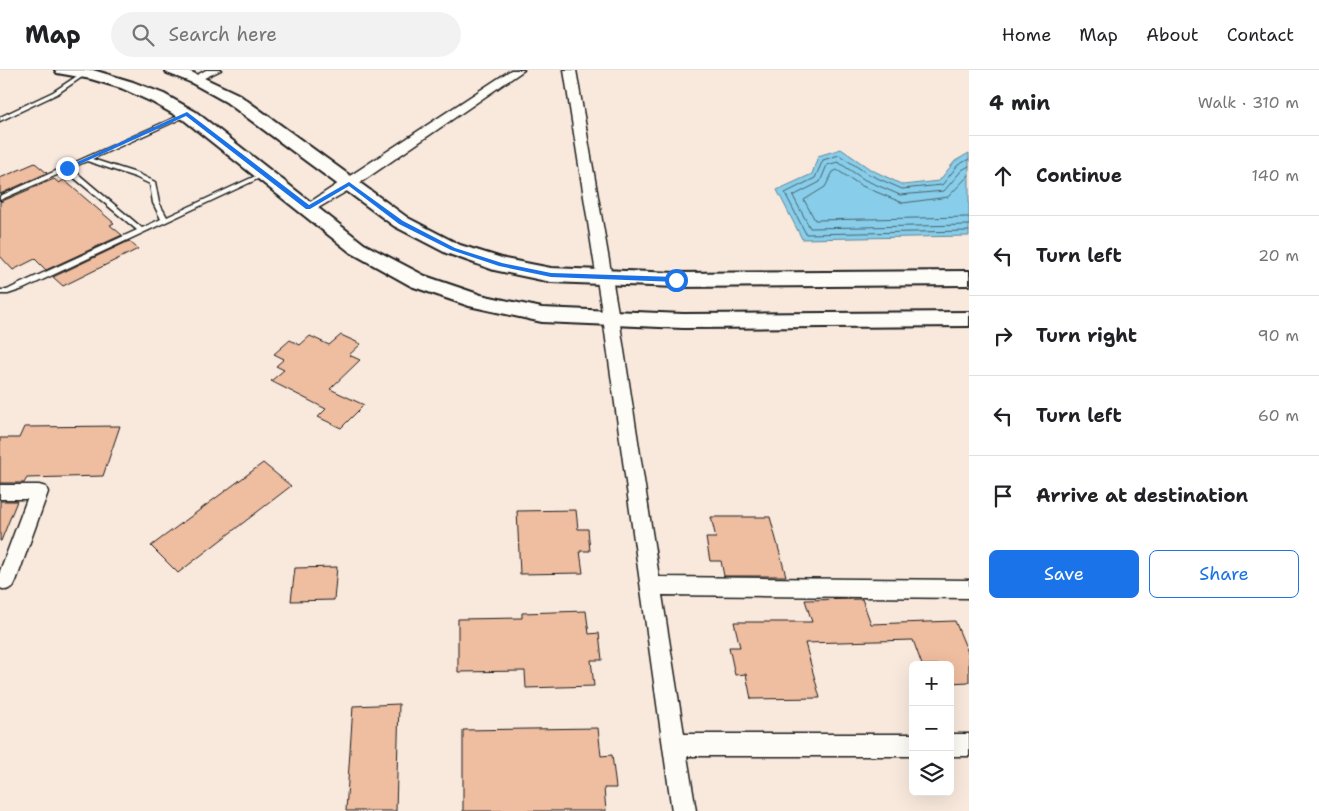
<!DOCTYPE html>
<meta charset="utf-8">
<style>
body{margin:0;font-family:"Shantell Sans",sans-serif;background:#f2f2f2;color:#202124}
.controls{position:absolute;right:15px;bottom:15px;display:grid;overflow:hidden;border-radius:8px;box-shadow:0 5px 20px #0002}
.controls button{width:45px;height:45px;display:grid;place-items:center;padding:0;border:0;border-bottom:1px solid #e0e0e0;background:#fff;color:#202124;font:25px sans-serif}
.stop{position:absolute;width:15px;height:15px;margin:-11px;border:4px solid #1a73e8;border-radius:50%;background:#fff}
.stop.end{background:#1a73e8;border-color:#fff;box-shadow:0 1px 5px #0008}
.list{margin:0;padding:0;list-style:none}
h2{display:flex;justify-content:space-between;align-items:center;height:65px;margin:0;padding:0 20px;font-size:21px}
h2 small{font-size:16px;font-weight:400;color:#757577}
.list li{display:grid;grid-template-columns:32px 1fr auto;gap:15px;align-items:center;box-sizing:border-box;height:80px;padding:0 20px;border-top:1px solid #e0e0e0}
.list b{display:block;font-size:19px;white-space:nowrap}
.list em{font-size:16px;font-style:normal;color:#757577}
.actions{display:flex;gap:10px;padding:15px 20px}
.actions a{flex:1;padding:11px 0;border:1px solid #1a73e8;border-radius:8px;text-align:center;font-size:18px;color:#1a73e8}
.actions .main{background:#1a73e8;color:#fff}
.icon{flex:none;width:28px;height:28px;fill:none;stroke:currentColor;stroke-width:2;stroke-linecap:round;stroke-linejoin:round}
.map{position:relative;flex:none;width:969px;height:741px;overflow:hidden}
header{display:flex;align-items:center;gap:30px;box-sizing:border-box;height:70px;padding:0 25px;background:#fff;border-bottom:1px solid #e0e0e0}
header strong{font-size:24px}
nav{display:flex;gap:28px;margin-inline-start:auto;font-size:18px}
.search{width:350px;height:45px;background:#f2f2f2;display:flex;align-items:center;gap:12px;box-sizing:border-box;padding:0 18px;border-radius:28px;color:#757577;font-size:19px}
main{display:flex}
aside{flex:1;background:#fff}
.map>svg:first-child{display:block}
.water{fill:#88cde9;stroke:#5d8697}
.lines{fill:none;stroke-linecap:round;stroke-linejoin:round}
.shore{stroke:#47636e;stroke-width:1}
.building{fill:#efbda0;stroke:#1c1c1c}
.lane-casing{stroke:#1c1c1c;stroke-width:3}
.street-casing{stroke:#1c1c1c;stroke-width:3}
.secondary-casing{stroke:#1c1c1c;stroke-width:4}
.lane{fill:#fdfcf7;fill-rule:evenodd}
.street{fill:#fdfcf7;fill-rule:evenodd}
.secondary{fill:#fdfcf7;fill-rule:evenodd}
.route{fill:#1a73e8}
</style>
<header>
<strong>Map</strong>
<div class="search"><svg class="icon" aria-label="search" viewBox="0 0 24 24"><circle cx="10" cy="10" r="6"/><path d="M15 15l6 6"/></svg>Search here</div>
<nav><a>Home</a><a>Map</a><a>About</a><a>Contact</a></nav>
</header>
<main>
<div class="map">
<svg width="969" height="741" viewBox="0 0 969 741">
<rect width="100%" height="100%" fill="#f9e9dd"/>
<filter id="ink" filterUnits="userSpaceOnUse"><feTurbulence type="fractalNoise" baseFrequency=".02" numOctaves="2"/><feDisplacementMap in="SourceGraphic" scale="10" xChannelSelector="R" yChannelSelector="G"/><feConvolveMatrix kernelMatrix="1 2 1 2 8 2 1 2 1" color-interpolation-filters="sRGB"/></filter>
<g filter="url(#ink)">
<path class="water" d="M841 79 870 99 903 115 939 111 955 91 969 83V166L802 169 777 120 812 104 818 86Z"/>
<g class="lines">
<path class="shore" d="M969 89 958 95 942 115 902 119 868 104 839 85 823 90 815 108 785 123 806 164 969 161
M969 96 962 100 944 121 900 125 865 110 838 92 827 95 820 112 793 126 810 158 969 155
M969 105 948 127 903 133 862 116 837 100 833 102 825 117 804 130 815 150 969 147"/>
</g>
<path class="building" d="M35 93 47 103 0 124V108Z
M54 109 59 113 64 110 114 153 110 155 122 165 46 200 35 189 13 200 0 186V132Z
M129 171 138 179 63 216 53 207Z
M341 265 361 274 349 285 360 290 330 319 364 335 341 358 318 347 326 339 271 311 284 300 276 296 284 289 274 284 290 270 300 275 310 266 329 275Z
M120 356 103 406 27 408 24 413H0V368H19L24 357Z
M263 393 291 416 178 503 151 476Z
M0 431H17L1 471H0Z
M576 440 578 459H588L590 481H580L583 503 520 504 517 441Z
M711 447H770L786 506H724L721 491H710L706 468H716Z
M337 497 334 530 291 531 295 498Z
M862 529 871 554 955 551 969 585V612L950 613V595H922L913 570 805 573 820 628 751 629 746 604 735 605 729 577H740L734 552H812L805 530Z
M586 541 589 564 599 563 602 590H591L594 616 526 618 525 601 458 602V549L522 548V543Z
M399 634 396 741H346L353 636Z
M598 658 601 686 612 685 616 718H604L606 741H463V660Z"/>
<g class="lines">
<defs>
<path id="lane" d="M83 2 85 3V5L57 24 0 51V47L53 22Z
M187 42 189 43V45L92 89 139 104 155 112 159 133 167 147 262 103H266V105L23 219 8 224H0V220H7L17 215 137 160 66 101 0 130V126ZM87 91 135 107 150 114 153 133 161 149 142 158 71 98Z"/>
<path id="street" d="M206 0H221L196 12 190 9Z
M511 0H524L354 117 313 141 308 142 301 138Z
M564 0H576L619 248 659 507 969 510V528L662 525 684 664H913V686H687L696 741H672L603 248Z
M0 415H39L46 417 48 422 16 511 13 517 6 520 0 518V501L27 429H0Z
M950 664H969V686H950Z"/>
<path id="secondary" d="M55 0H93L133 12 164 24 196 42 364 174 425 206 481 225 542 238 683 244 969 242V256L683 258 542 252 469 236 411 216 350 182 184 50 152 32 121 18 91 9 57 3Z
M165 0H187L238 24 408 148 460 175 505 189 551 198 676 203 969 201V215L676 217 551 212 494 200 446 183 394 156 226 32 190 12 167 3Z"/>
</defs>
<use href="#lane" class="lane-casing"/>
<use href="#street" class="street-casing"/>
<use href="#secondary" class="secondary-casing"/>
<use href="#lane" class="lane"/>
<use href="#street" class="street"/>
<use href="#secondary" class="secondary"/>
</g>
</g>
<path class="route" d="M187 42 309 135 349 112 403 151 455 178 502 193 551 203 676 207 679 210 676 212 551 207 499 196 451 180 399 154 349 116 310 139H306L186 46 69 99 64 98Z"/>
</svg>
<div class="controls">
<button>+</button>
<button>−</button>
<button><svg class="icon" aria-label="layers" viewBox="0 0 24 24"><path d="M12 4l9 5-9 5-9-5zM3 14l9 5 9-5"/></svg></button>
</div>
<div class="stop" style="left:676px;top:210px"></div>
<div class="stop end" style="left:67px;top:98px"></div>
</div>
<aside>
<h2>4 min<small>Walk · 310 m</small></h2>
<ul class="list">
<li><svg class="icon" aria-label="ahead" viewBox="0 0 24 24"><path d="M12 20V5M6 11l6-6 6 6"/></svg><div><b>Continue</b></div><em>140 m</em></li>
<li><svg class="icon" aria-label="left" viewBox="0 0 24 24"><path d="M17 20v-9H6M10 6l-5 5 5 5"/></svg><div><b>Turn left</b></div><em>20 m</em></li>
<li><svg class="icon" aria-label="right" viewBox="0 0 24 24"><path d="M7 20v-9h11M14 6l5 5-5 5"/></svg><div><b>Turn right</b></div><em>90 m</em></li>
<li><svg class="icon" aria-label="left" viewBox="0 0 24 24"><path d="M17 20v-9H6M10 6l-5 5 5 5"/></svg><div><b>Turn left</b></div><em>60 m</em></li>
<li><svg class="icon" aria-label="arrive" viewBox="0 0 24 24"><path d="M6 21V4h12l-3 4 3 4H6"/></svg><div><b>Arrive at destination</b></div></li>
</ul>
<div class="actions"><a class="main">Save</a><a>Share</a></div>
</aside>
</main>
